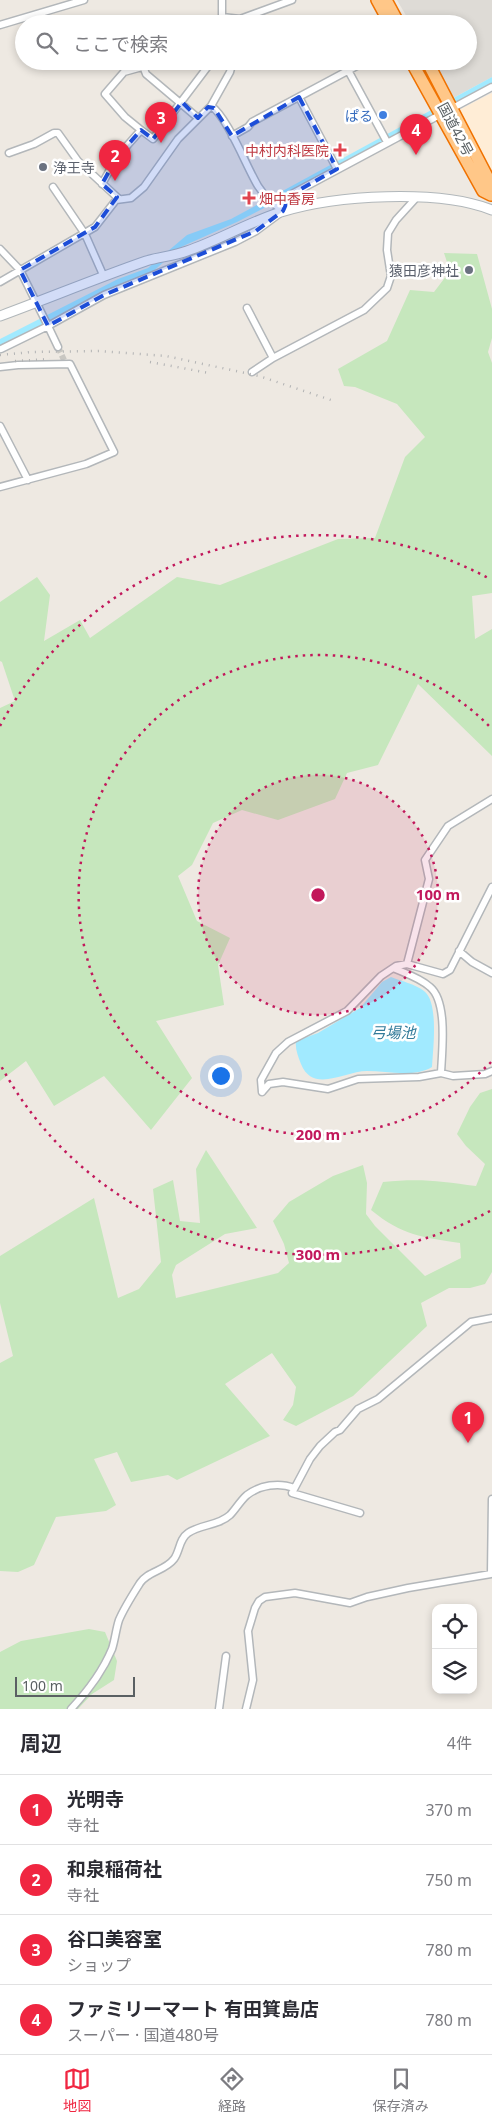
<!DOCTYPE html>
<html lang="ja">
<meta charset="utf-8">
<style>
body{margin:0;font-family:"Noto Sans","Noto Sans JP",sans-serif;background:#f7f7f7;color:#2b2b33}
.controls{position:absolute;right:15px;bottom:15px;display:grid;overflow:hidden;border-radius:10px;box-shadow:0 2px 8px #0003}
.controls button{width:45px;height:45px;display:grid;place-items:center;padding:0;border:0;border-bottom:1px solid #e1e1e2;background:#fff;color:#2b2b33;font:25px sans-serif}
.scale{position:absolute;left:15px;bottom:12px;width:120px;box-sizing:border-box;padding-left:5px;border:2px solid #5a6063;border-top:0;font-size:14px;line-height:18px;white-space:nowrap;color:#5a6063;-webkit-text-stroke:4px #fff;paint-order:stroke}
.you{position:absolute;left:220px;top:1075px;width:18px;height:18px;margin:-12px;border:4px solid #fff;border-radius:50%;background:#1a73e8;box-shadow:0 0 0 8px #1a73e833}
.badge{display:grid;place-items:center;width:32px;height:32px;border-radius:50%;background:#f02641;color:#fff;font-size:16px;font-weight:700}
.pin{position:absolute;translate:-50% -41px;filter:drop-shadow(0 1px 2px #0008)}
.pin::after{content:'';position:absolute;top:26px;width:18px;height:15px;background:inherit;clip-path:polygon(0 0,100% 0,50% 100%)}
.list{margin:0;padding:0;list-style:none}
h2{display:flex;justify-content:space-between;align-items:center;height:65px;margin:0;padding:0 20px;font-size:21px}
h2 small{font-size:16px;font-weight:400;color:#7c7c81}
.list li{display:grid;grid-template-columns:32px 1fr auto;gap:15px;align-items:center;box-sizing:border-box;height:70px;padding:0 20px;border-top:1px solid #e1e1e2}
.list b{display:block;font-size:19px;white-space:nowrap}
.list p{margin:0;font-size:16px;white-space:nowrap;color:#7c7c81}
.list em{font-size:16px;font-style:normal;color:#7c7c81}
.icon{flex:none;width:28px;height:28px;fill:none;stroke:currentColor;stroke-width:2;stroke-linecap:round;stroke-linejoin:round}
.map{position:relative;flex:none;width:492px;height:1709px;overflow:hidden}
.search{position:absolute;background:#fff;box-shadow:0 2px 8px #0003;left:15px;right:15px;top:15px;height:55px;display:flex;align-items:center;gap:12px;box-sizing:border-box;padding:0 18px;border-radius:28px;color:#7c7c81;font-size:19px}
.sheet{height:345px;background:#fff}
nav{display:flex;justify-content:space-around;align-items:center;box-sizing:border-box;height:70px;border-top:1px solid #e1e1e2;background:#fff;font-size:14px;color:#7c7c81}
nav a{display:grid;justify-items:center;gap:2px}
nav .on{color:#f02641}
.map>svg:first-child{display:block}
.commercial{fill:#ffedd6}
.industrial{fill:#dedbd6}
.green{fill:#c6e7bd}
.water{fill:#a1eaff}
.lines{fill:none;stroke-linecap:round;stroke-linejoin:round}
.street-tunnel{stroke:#c9c7c2;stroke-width:6;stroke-dasharray:6 3;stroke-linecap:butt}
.street-casing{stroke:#b3b7ba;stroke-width:9}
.secondary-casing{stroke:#b1b7ba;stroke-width:11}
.highway-casing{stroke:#f07200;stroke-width:14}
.street{stroke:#fff;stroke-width:6}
.secondary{stroke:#fff;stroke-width:9}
.highway{stroke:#ffc788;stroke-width:11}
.rail{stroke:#b1b2b3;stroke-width:2.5;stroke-dasharray:1 6;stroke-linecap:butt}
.marked{fill:#1d4ed8;fill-opacity:0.2;stroke:#1d4ed8;stroke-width:4;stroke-dasharray:10 6;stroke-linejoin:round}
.ring{fill:none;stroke:#c2185b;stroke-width:2.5;stroke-dasharray:2.5 5}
.shop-dot{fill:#3f7fe0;stroke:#fff;stroke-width:2}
.health-dot{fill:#e0444e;stroke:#fff;stroke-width:2}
.worship-dot{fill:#6b7280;stroke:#fff;stroke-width:2}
.labels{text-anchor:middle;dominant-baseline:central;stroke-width:5;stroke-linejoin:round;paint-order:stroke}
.shop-label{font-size:14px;fill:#366cbe;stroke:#fff;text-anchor:end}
.street-label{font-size:14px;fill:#5a6063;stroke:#fff}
.health-label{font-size:14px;fill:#be3a42;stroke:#fff;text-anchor:end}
.worship-label{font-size:14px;fill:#5b616d;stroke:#fff;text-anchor:start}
.water-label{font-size:15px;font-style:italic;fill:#337b9a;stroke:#fff}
.centre{fill:#c2185b;stroke:#fff;stroke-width:2.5}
.ring-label{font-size:15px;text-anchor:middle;font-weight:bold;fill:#c2185b;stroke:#fff;stroke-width:5;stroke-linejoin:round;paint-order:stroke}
</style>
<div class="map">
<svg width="492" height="1709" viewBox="0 0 492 1709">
<rect width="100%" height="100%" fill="#eee9e2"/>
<path class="commercial" d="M492 93V180L457 111Z"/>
<path class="industrial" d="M397 0H492V77L453 98 432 61H468V24H411Z"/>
<path class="green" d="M444 253 477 254 492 309V338L488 352 492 363V593L472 596 475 639 492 629V756L418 684 378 765 347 773 335 799 278 820 242 810 213 823 192 865 178 876 197 921 230 938 218 965 224 1005 156 1021 192 1078 151 1130 104 1076 54 1106 26 1061 0 1081V708L15 701 2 662 0 661V602L37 577 50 595 44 641 80 620 90 638 177 577 220 585 338 539 375 538 405 457 425 437 397 404 355 387 344 386 338 369 387 341 410 290 434 292 450 271Z
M492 1089V1272L485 1284 470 1288H449L421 1303 427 1326 353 1396 296 1426 283 1420 293 1405 296 1387 272 1353 225 1384 270 1436 177 1480 168 1475 131 1482 117 1452 94 1459 116 1505 106 1511 56 1517 34 1565 18 1572 0 1571V1363L13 1356 0 1303V1256L94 1198 118 1298 139 1289 161 1262 153 1189 173 1180 180 1221 200 1223 196 1169 206 1150 257 1228 225 1234 176 1265 172 1275 176 1298 278 1273 289 1263 284 1244 273 1221 289 1202 333 1176 363 1165 367 1183 366 1214 375 1226 425 1276 461 1258 460 1243C422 1237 403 1236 371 1210L383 1182C419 1178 441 1181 476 1186L485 1164 466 1146 457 1134 470 1107 480 1093Z
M89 1629 105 1632 117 1661 114 1680 92 1694 78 1709H0V1652L21 1641Z"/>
<path class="water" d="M492 77V84L280 197 266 207 237 222 181 247 150 274 115 287 0 346V339L118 279 148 268 187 235 231 219Z
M391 977C401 981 415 984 424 991 439 1002 433 1049 432 1067 414 1078 387 1071 367 1071 345 1071 313 1094 301 1064 298 1056 295 1049 296 1041L318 1033 360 1008 382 982Z"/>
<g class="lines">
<path class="street-tunnel" d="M58 347 64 360"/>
<defs>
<path id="street" d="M222 0V17L240 19
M130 21 131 24
M238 24 240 19 292 0
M0 25 84 0
M141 61 146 74 198 118
M343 61 387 142
M299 97 337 169
M211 106C227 116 247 168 258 186 265 197 273 204 283 211
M141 130 153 139 212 61
M232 136 248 127 252 122 366 61
M9 153 34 144 54 133H58L78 161 119 199
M102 184 117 157 141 130 125 117 105 94 124 72 142 67
M53 187 85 234 104 277
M0 249 20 270 48 326 1 349
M0 282 95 227 116 200 131 198 144 187 178 139 211 106 230 72 233 61
M247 308 273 358
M58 347 48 326 104 295 235 242 256 231 283 211V203L290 195 492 87
M0 367 18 365 70 364 114 452 86 464 0 487
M252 372 273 358 364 310 387 288 391 276 387 250 388 233 396 220 416 198
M0 426 28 480
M459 951 472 962 492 973
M407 964 443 974 450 970 492 887
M393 968C405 973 420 978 430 987 448 1002 442 1051 441 1073
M262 1092 261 1080 276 1053 288 1042 347 1011 381 976 396 966 407 964 429 879 425 860 448 826 492 799
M262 1092 269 1084 283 1082 328 1089 358 1079 419 1077 441 1073 453 1076 485 1074 492 1071
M360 1513 292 1493 310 1459 320 1446 335 1432 340 1430 358 1409 378 1399 471 1322 492 1318
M71 1709C88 1691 102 1673 112 1649 115 1640 116 1629 119 1620 124 1608 133 1594 140 1583 148 1571 165 1571 174 1559 180 1551 179 1539 188 1533 201 1524 218 1526 230 1515 236 1509 240 1501 247 1495 260 1485 279 1482 294 1488
M219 1709 226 1656
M246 1709 253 1680 248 1631 255 1608 259 1601 265 1597 295 1593 350 1603 367 1597 408 1588 491 1574 492 1499"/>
<path id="secondary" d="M0 316C49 298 97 278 146 261 159 257 174 256 187 251 219 240 249 222 281 212 336 195 438 189 492 210"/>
<path id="highway" d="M377 0 390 24
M386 0 399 24
M411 61 483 191 491 195 492 187
M427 61 492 186"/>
</defs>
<use href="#street" class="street-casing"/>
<use href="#secondary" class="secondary-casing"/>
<use href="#highway" class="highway-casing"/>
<use href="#street" class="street"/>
<use href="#secondary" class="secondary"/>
<use href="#highway" class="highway"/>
<path class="rail" d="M0 355 31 352 99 351 166 356 259 376 331 400
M15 361 50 359
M150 362 209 373"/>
</g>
<path class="marked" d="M299 97 337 169 290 195 283 211 256 231 104 295 48 326 20 270 95 227 117 197 102 184 117 157 141 130 153 139 182 102 198 118 208 107 214 108 232 136Z"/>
<circle cx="318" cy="895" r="120" fill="#c2185b" fill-opacity=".12"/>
<g class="ring">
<circle cx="318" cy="895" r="120"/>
<path d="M491 1062A240 240 0 1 1 491 728"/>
<path d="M490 1211A360 360 0 0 1 0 1064M0 726A360 360 0 0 1 490 579"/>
</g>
<circle class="shop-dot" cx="383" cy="115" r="5"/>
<g class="health-dot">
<path d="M337.5 142.5h5v5h5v5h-5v5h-5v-5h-5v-5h5z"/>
<path d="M246.5 190.5h5v5h5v5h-5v5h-5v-5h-5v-5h5z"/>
</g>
<g class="worship-dot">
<circle cx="43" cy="167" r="5"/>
<circle cx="469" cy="270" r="5"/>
</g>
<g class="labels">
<g class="shop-label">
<text x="373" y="115">ぱる</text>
</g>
<g class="street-label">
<text transform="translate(456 129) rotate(62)">国道42号</text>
</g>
<g class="health-label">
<text x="329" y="150">中村内科医院</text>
<text x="259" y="198" text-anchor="start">畑中香房</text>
</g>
<g class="worship-label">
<text x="53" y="167">浄王寺</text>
<text x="459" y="270" text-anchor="end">猿田彦神社</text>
</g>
<g class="water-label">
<text x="393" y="1032">弓場池</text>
</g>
</g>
<circle cx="318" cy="895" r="8" class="centre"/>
<g class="ring-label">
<text x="438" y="900">100 m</text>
<text x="318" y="1140">200 m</text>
<text x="318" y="1260">300 m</text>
</g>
</svg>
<div class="controls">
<button><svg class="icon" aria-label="locate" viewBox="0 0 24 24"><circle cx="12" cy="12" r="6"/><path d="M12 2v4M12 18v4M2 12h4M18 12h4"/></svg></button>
<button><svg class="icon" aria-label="layers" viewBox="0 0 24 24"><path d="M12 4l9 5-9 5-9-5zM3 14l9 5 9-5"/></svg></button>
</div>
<div class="scale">100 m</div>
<div class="you"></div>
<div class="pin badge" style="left:468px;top:1443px">1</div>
<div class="pin badge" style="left:115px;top:181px">2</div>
<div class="pin badge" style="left:161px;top:143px">3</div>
<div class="pin badge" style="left:416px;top:155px">4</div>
<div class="search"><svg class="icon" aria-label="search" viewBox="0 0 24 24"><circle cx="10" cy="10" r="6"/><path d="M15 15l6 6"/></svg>ここで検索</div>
</div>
<section class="sheet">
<h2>周辺<small>4件</small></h2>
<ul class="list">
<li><span class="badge">1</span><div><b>光明寺</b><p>寺社</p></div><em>370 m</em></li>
<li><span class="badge">2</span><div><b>和泉稲荷社</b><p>寺社</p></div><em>750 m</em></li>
<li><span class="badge">3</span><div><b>谷口美容室</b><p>ショップ</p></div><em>780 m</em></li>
<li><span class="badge">4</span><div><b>ファミリーマート 有田箕島店</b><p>スーパー · 国道480号</p></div><em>780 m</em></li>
</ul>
</section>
<nav>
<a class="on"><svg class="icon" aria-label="map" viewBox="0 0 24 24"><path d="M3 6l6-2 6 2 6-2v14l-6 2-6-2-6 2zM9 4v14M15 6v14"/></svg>地図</a>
<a><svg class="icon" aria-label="directions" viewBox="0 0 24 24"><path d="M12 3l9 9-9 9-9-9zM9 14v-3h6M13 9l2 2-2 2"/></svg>経路</a>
<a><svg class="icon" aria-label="saved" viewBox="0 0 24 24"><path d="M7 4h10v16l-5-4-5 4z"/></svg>保存済み</a>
</nav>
